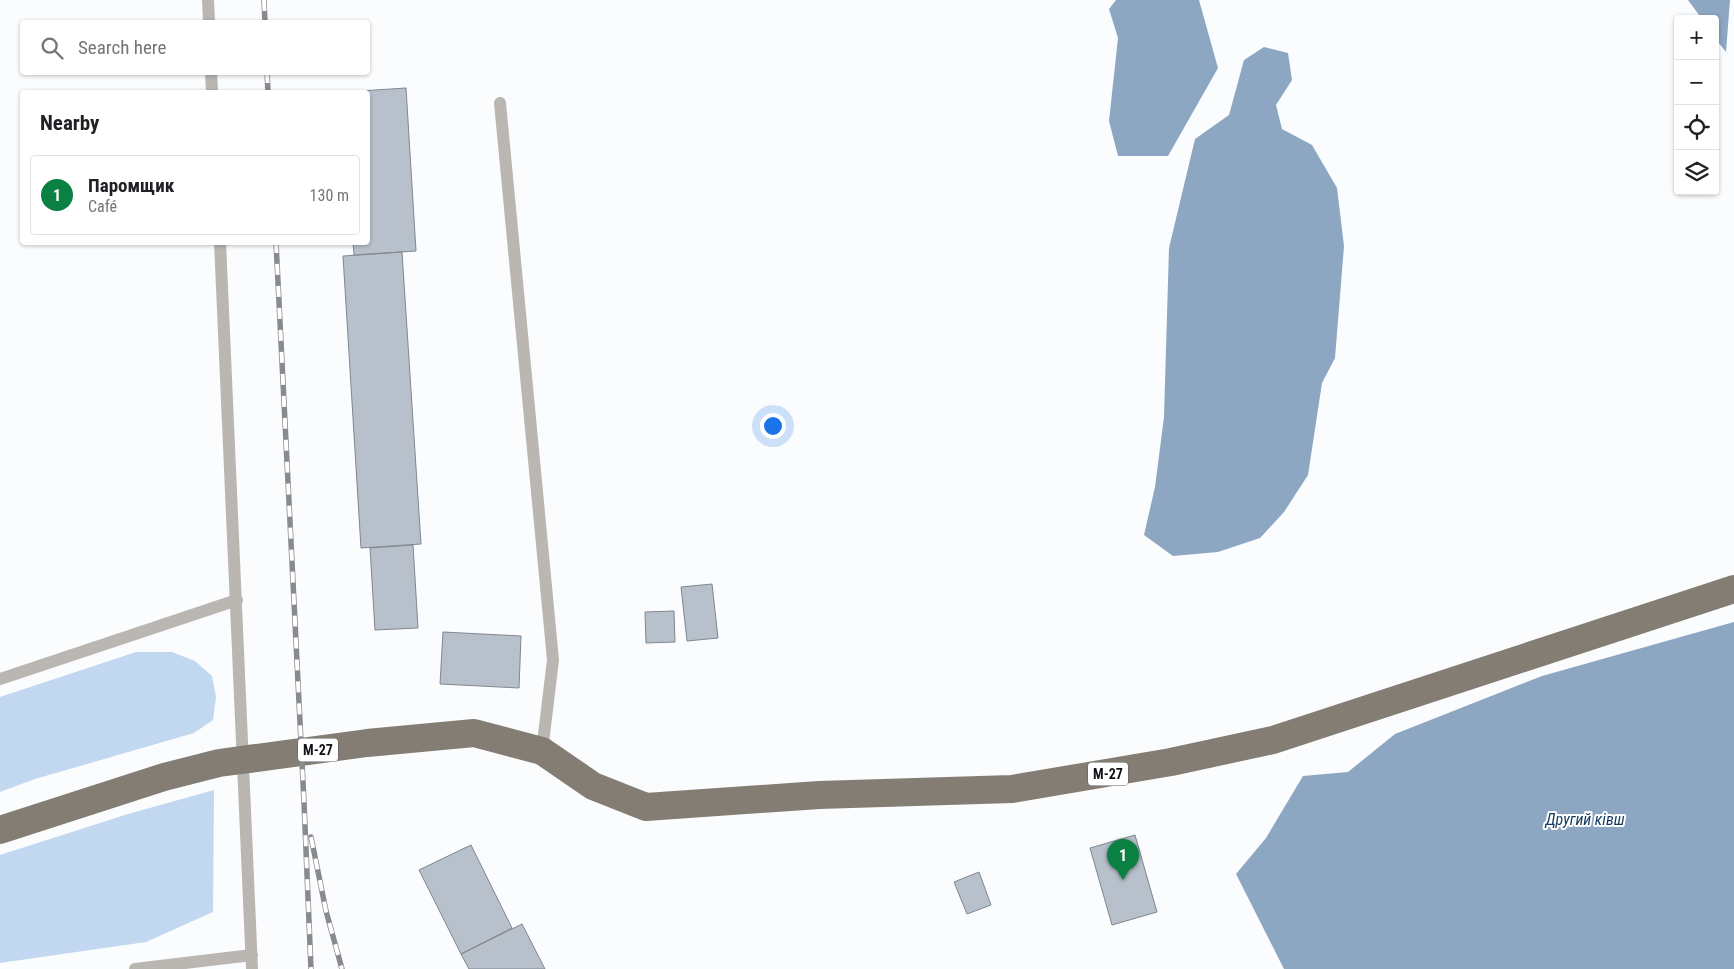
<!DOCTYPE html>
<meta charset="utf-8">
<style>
body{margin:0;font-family:"Roboto Condensed",sans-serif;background:#f6f6f6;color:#202124}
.controls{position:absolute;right:15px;top:15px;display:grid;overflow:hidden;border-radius:5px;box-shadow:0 1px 4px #0004}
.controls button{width:45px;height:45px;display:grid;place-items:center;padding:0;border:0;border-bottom:1px solid #e0e0e0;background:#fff;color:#202124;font:25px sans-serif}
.you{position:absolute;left:772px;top:425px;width:18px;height:18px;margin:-12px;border:4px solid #fff;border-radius:50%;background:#1a73e8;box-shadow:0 0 0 8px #1a73e833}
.badge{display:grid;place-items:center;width:32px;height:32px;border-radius:50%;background:#0b8043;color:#fff;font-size:16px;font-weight:700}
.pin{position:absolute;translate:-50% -41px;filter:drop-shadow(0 1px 2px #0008)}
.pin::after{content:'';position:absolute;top:26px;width:18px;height:15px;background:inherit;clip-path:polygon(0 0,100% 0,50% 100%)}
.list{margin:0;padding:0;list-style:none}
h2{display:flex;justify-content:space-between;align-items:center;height:65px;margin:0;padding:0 20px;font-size:21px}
h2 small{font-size:16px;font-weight:400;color:#757577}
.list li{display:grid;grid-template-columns:32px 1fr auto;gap:15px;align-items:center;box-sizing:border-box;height:80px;margin:0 10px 10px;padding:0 10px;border:1px solid #e0e0e0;border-radius:5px}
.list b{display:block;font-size:19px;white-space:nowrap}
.list p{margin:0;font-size:16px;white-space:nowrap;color:#757577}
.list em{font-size:16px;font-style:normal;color:#757577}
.icon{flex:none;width:28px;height:28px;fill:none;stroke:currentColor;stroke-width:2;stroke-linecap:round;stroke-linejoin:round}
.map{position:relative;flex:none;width:1734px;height:969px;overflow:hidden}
.search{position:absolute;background:#fff;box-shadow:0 1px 4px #0004;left:20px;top:20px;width:350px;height:55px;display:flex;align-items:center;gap:12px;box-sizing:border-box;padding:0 18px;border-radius:5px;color:#757577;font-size:19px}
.panel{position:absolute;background:#fff;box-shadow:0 1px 4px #0004;left:20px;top:90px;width:350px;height:155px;border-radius:5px}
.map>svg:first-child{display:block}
.green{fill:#c2d8f0}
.water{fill:#8da6c2}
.building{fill:#b7c0cb;stroke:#7f8791}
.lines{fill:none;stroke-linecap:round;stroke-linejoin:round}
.lane{stroke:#bab6b1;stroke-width:12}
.primary{stroke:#837d74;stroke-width:28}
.rail-casing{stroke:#888a8d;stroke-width:5.5}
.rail{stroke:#fff;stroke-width:4;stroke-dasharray:11;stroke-linecap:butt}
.labels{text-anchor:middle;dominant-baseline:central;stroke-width:4;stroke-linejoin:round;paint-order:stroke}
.shield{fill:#fff;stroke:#585a5d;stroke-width:1}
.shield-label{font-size:14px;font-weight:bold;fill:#101317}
.water-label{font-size:16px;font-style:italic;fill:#183d63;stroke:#fff}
</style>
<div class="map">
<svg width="1734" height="969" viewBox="0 0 1734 969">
<rect width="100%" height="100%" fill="#fafcfe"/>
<path class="green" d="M136 652H172L195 661 212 676 216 697 213 720 194 733 35 779 0 792V697Z
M214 790 213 912 146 942 0 963V855L128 814Z"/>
<path class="water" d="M1116 0H1199L1218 68 1168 156H1118L1109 121 1118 38 1109 9Z
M1688 0H1730L1726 52 1715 38V19H1702Z
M1264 47 1288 53 1292 80 1276 105 1282 129 1312 145 1337 188 1344 246 1335 358 1322 383 1308 475 1284 512 1260 538 1218 552 1173 556 1144 535 1155 487 1164 417 1169 248 1195 139 1229 115 1244 60Z
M1734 622V969H1284L1236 874 1266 838 1303 776 1348 772 1395 734 1542 676Z"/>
<path class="building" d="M406 88 416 251 354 255 353 242H368V92H344Z
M402 252 421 544 361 548 343 256Z
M413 545 418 628 375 630 370 548Z
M712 584 718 638 687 641 681 587Z
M674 611 675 642 646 643 645 612Z
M443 632 521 636 519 688 440 684Z
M1135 835 1157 912 1112 925 1090 848Z
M471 845 512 928 461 954 419 870Z
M979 872 991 905 967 914 954 882Z
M522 924 545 969H469L461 954Z"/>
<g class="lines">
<path class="lane" d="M208 0 209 22
M211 72 212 92
M500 103 553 660 542 751
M220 242 252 969
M0 679 237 600
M135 969 252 955"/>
<path class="primary" d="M0 830 164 777 219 763 367 743 474 733 542 751 593 786 646 807 819 795 1012 789 1171 762 1273 740 1734 589"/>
<defs>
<path id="rail" d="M264 0 265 22
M267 72 268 92
M276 242 304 802 311 969
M311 837 326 911 342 969"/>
</defs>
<use href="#rail" class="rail-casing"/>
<use href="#rail" class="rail"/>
</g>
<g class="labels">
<g class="shield">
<rect x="298" y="738.5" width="40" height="23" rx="4"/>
<rect x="1088" y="762.5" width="40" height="23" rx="4"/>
</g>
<g class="shield-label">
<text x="318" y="750">М-27</text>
<text x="1108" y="774">М-27</text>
</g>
<g class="water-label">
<text x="1585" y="819">Другий ківш</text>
</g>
</g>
</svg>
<div class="controls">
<button>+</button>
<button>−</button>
<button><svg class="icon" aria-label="locate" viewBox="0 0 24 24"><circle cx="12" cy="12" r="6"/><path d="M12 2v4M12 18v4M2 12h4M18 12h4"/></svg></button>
<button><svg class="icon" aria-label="layers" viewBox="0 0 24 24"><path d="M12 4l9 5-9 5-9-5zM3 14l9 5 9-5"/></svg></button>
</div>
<div class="you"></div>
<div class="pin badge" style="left:1123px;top:880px">1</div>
<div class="search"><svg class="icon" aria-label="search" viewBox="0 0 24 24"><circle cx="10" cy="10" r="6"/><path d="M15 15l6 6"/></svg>Search here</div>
<section class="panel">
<h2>Nearby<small></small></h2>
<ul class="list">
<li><span class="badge">1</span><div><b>Паромщик</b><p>Café</p></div><em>130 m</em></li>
</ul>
</section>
</div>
